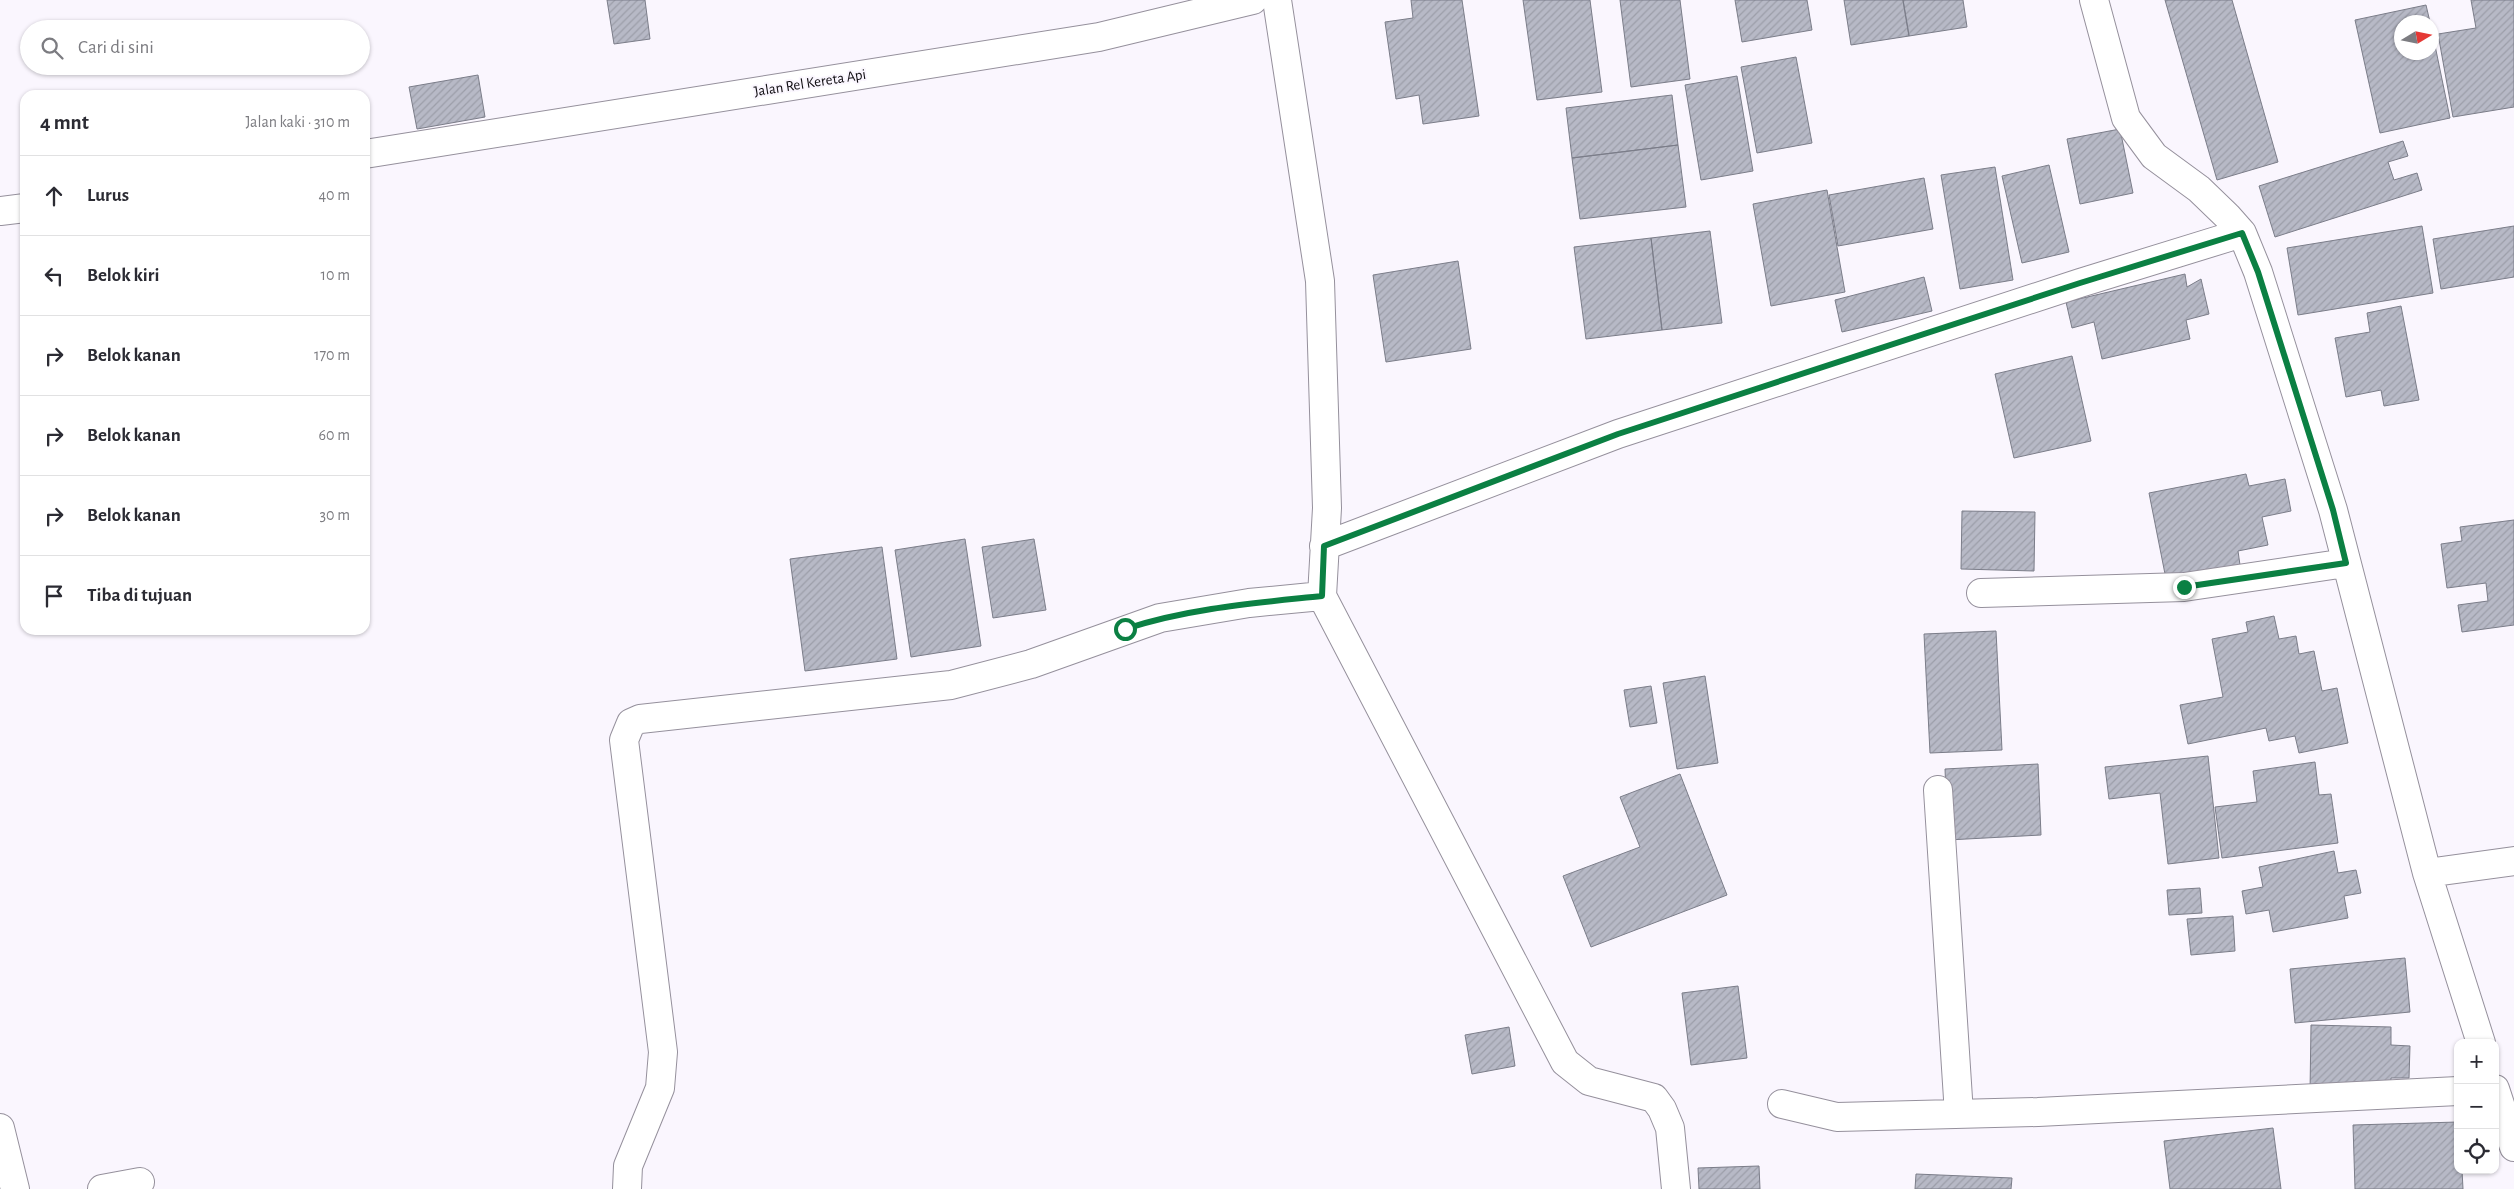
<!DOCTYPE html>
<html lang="id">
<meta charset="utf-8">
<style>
body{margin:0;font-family:"Alegreya Sans",sans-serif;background:#f7f7f7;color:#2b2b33}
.controls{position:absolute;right:15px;bottom:15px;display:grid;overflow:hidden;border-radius:10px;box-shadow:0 1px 4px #0004}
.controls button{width:45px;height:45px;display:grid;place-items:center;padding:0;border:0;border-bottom:1px solid #e1e1e2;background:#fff;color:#2b2b33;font:25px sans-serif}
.compass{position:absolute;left:2394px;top:15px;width:45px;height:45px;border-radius:50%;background:#fff;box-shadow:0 1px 4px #0004;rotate:80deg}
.stop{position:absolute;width:15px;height:15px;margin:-11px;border:4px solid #0b8043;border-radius:50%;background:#fff}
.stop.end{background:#0b8043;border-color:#fff;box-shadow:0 1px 5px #0008}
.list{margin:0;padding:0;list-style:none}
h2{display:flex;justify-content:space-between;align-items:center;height:65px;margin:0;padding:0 20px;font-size:21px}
h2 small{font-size:16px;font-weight:400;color:#7c7c81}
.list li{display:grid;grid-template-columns:32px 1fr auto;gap:15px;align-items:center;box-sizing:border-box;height:80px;padding:0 20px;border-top:1px solid #e1e1e2}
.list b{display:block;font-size:19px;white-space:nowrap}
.list em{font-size:16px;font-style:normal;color:#7c7c81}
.icon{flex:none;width:28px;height:28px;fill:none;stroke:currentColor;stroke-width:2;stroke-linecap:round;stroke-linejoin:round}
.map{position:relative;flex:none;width:2514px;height:1189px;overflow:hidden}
.search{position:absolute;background:#fff;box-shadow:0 1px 4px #0004;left:20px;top:20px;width:350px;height:55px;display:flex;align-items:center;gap:12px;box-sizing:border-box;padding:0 18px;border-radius:28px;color:#7c7c81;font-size:19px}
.panel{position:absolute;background:#fff;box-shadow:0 1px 4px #0004;left:20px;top:90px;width:350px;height:545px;border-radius:15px}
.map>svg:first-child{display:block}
.building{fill:url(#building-hatch);stroke:#7b7d89}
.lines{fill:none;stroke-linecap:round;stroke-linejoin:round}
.minor-casing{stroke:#95909c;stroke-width:30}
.major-casing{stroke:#95909c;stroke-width:30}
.minor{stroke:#fff;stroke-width:28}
.major{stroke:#fff;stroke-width:28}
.route{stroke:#0b8043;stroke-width:6}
.labels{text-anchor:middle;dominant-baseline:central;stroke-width:4;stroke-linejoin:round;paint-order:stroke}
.street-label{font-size:15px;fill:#0d0b0f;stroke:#faf6fe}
</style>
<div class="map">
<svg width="2514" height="1189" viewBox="0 0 2514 1189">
<defs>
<pattern id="building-hatch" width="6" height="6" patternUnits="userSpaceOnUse" patternTransform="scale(1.25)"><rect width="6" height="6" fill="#b7b9c6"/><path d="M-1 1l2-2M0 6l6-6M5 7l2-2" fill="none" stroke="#9c9ea9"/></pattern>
</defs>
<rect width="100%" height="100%" fill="#faf6fe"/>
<path class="building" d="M607 0H645L650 39 614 44Z
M1411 0H1462L1479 116 1423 124 1419 95 1396 99 1385 22 1413 18Z
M1523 0H1590L1602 92 1537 100Z
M1620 0H1680L1690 79 1631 87Z
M1735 0H1807L1812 30 1742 42Z
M1844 0H1903L1909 36 1851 45Z
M1903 0H1963L1967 27 1909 36Z
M2165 0H2232L2278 162 2217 180Z
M2471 0H2514V107L2453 117 2438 34 2476 28Z
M2426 5 2430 22H2402V52H2432V31L2450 118 2380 133 2355 20Z
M1796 57 1812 143 1757 153 1741 67Z
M478 75 485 117 417 129 409 87Z
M1737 76 1753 171 1701 180 1685 85Z
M1672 95 1678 145 1572 158 1566 108Z
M2120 129 2133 193 2080 204 2067 139Z
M2403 141 2408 156 2388 162 2394 180 2417 173 2422 190 2275 237 2259 186Z
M1678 145 1686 207 1580 219 1572 158Z
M2049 165 2069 252 2022 263 2002 176Z
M1995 167 2013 280 1960 289 1941 175Z
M1924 178 1933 229 1838 246 1829 195Z
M1827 190 1845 292 1771 306 1753 204Z
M2422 226 2433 293 2298 315 2287 248Z
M2514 226V277L2441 289 2433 239Z
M1710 231 1722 323 1662 330 1651 238Z
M1651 238 1662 330 1586 339 1574 247Z
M1458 261 1471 349 1386 362 1373 275Z
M2185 274 2187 287 2201 279 2209 314 2186 320 2190 339 2102 359 2094 322 2072 328 2066 302Z
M1924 277 1932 311 1842 332 1835 300Z
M2401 306 2419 400 2384 406 2381 390 2346 397 2335 338 2370 332 2367 313Z
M2072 356 2091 441 2014 458 1995 374Z
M2246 474 2249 486 2285 479 2291 511 2262 517 2268 545 2238 551 2240 565 2166 579 2149 493Z
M1962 511 2035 512 2034 571 1961 569Z
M2514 520V625L2462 632 2458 605 2488 601 2486 583 2447 588 2441 544 2462 541 2460 527Z
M965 539 981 646 911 657 895 550Z
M1034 539 1046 610 993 618 982 547Z
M882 547 897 659 805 671 790 559Z
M2274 616 2279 639 2296 636 2299 654 2314 651 2322 691 2337 688 2348 743 2299 753 2295 736 2269 741 2266 728 2188 744 2180 705 2223 697 2212 639 2248 632 2246 622Z
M1996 631 2002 750 1930 753 1924 634Z
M1705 676 1718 763 1677 769 1663 683Z
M1651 686 1657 723 1630 727 1624 690Z
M2208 756 2219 858 2168 864 2160 793 2109 799 2105 767Z
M2315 762 2319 795 2331 794 2338 843 2222 858 2215 807 2257 802 2253 771Z
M2038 764 2041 835 1948 840 1945 769Z
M1680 774 1727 895 1591 947 1563 876 1640 847 1620 797Z
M2334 851 2338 873 2356 870 2361 893 2344 896 2348 918 2273 932 2269 910 2246 914 2242 891 2263 887 2259 867Z
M2200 888 2202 913 2169 915 2167 890Z
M2233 916 2235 951 2191 955 2187 919Z
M2405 958 2410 1012 2295 1023 2290 969Z
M1738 986 1747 1058 1691 1065 1682 993Z
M2311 1025 2391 1027V1045L2410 1046 2409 1078H2391L2390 1093 2310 1092Z
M1509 1027 1515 1066 1472 1074 1465 1035Z
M2458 1122V1170H2462L2463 1189H2355L2353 1125Z
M2273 1128 2281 1189H2170L2164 1141Z
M1759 1166 1760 1189H1699L1698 1168Z
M1916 1174 2012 1178 2011 1189H1915Z"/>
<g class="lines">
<defs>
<path id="minor" d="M1277 0 1320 281 1327 508 1322 596 1565 1062 1589 1081 1654 1098 1662 1109 1670 1128 1676 1189
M2094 0 2126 118 2154 156 2199 189 2227 216 2242 233 2258 272 2333 510 2427 873 2481 1043
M1324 546 1618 434 2080 283 2242 233
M1981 593 2184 587 2346 563
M1938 790 1959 1114
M2427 873 2514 861
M2495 1089 2514 1147
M1782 1104 1837 1117 2038 1112 2458 1091
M0 1128 15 1189
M102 1189 140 1182
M627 1189 628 1166 660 1088 663 1052 624 740 631 723 640 719 951 685 1031 664 1160 618 1249 603 1322 596"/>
<path id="major" d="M365 154 1099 37 1253 0
M0 211 25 208"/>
</defs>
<use href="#minor" class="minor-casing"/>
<use href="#major" class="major-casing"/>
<use href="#minor" class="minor"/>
<use href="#major" class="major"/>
</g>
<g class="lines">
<path class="route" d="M1125 629C1189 608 1256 603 1322 596L1324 546 1618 434 2080 283 2242 233 2258 272 2333 510 2346 563 2184 587"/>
</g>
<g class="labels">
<g class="street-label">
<text transform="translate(810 83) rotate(-9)">Jalan Rel Kereta Api</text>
</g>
</g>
</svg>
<div class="controls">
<button>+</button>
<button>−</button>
<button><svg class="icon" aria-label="locate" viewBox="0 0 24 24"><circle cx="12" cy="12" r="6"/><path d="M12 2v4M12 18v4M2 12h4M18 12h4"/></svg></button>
</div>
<svg class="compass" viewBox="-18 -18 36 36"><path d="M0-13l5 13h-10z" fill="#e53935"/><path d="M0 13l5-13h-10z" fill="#7c7c81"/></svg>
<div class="stop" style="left:1125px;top:629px"></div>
<div class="stop end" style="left:2184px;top:587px"></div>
<div class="search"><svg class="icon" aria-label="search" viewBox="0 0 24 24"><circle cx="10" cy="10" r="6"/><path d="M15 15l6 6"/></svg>Cari di sini</div>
<section class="panel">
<h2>4 mnt<small>Jalan kaki · 310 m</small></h2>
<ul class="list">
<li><svg class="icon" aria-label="ahead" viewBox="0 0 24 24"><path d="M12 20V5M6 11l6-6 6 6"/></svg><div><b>Lurus</b></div><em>40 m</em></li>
<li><svg class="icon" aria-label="left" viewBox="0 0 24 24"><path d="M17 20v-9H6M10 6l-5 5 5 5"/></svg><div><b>Belok kiri</b></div><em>10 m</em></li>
<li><svg class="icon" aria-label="right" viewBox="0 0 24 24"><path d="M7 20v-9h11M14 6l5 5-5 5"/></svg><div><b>Belok kanan</b></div><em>170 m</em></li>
<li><svg class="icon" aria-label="right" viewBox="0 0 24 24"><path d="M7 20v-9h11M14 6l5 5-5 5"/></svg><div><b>Belok kanan</b></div><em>60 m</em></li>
<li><svg class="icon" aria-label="right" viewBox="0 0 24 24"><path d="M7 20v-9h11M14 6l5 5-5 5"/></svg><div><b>Belok kanan</b></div><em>30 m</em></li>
<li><svg class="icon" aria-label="arrive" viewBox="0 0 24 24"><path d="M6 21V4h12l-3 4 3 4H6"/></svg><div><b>Tiba di tujuan</b></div></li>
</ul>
</section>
</div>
